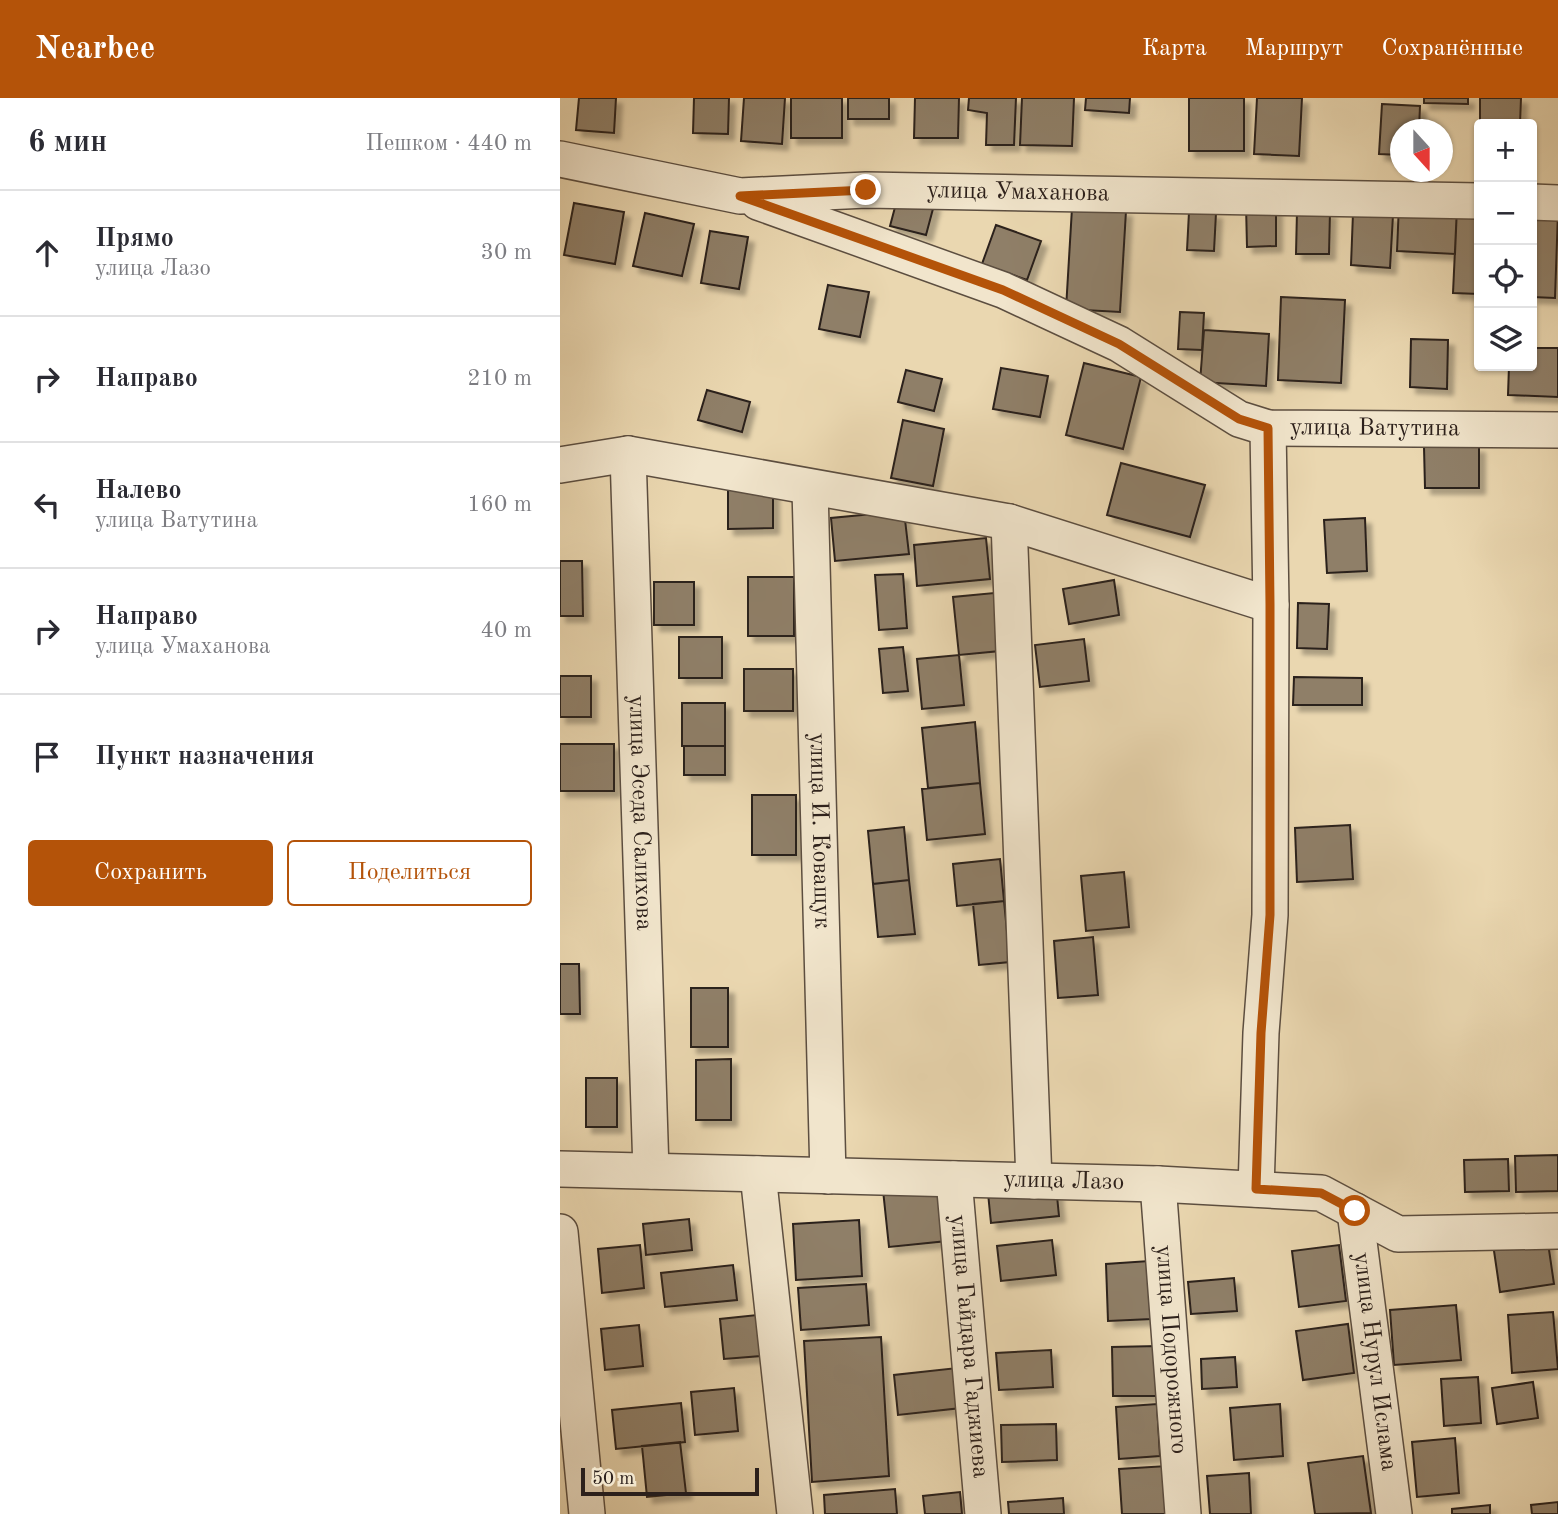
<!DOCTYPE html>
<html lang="ru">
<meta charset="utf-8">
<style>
body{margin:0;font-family:"Old Standard TT",serif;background:#f2f2f3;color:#2b2b33}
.controls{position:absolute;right:21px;top:21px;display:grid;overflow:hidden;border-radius:7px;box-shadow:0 2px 5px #0004}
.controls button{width:63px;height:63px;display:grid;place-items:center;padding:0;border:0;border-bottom:2px solid #e1e1e2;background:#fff;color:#2b2b33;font:35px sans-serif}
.compass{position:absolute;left:830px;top:21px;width:63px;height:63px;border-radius:50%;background:#fff;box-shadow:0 2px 5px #0004;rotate:159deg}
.scale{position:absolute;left:21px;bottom:18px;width:178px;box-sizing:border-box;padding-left:7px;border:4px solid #2c201b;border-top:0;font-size:19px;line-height:24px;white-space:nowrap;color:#2c201b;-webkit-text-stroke:5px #f1e5cc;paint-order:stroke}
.stop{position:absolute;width:21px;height:21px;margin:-16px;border:5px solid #b45309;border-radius:50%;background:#fff}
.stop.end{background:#b45309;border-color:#fff;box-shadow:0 2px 7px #0008}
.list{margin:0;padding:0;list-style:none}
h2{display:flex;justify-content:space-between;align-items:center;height:91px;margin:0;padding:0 28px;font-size:30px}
h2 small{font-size:23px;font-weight:400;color:#7c7c81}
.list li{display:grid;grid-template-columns:46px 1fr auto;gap:21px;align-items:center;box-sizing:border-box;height:126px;padding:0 28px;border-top:2px solid #e1e1e2}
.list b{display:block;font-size:26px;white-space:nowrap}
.list p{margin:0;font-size:23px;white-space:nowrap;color:#7c7c81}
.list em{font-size:23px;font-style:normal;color:#7c7c81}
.actions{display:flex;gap:14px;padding:21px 28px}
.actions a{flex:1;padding:16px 0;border:2px solid #b45309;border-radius:7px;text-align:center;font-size:24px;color:#b45309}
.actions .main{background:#b45309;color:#fff}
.icon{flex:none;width:38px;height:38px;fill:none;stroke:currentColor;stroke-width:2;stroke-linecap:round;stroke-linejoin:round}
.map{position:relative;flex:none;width:998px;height:1416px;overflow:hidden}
header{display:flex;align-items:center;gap:42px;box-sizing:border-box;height:98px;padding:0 35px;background:#b45309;color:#fff}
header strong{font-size:33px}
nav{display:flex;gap:38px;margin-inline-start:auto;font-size:24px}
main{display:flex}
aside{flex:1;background:#fff}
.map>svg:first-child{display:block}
.building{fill:#8f7f68;stroke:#2c201b;stroke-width:2;filter:url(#shadow)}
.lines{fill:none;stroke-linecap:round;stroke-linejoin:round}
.minor-casing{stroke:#5c4e40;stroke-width:38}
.minor{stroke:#f1e5cc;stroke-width:35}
.route{stroke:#b45309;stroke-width:9}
.labels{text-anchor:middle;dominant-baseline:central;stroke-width:5;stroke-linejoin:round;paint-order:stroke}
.street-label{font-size:24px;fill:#2c201b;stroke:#f1e5cc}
</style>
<header>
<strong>Nearbee</strong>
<nav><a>Карта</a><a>Маршрут</a><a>Сохранённые</a></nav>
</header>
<main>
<aside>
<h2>6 мин<small>Пешком · 440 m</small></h2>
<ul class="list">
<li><svg class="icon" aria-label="ahead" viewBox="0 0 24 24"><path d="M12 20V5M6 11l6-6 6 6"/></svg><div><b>Прямо</b><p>улица Лазо</p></div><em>30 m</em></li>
<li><svg class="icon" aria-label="right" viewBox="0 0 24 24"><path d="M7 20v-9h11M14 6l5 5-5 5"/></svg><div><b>Направо</b></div><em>210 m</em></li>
<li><svg class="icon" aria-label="left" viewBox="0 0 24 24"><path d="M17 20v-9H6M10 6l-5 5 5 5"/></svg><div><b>Налево</b><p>улица Ватутина</p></div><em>160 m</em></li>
<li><svg class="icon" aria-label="right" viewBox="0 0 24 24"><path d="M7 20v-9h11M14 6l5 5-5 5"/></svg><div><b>Направо</b><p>улица Умаханова</p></div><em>40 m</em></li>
<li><svg class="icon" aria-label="arrive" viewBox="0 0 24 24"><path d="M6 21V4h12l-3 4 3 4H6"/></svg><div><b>Пункт назначения</b></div></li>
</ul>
<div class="actions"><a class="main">Сохранить</a><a>Поделиться</a></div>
</aside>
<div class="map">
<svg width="998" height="1416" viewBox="0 0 998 1416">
<defs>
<filter id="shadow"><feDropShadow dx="6" dy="6" stdDeviation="2" flood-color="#0004"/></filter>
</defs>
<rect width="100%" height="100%" fill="#ead7b0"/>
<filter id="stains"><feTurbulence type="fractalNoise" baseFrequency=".00286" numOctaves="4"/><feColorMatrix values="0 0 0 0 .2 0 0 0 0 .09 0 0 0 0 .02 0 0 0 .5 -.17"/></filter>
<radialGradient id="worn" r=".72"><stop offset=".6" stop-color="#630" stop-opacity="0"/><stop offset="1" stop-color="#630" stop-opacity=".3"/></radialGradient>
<path class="building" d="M19 0H56L54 35 16 32Z
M134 0H169L168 36 133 35Z
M184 0H225L222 46 181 43Z
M231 0H282V40H231Z
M288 0H329V21H288Z
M355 0H399L398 40H354Z
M409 0H456L454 47H426L427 15 408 12Z
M462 0H514L512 48 460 47Z
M526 0H570L569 15 525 12Z
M629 0H684V53H629Z
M697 0H742L739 58 694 56Z
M864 0H908V6L864 5Z
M920 0H961L960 26H920Z
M822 6 860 8 859 32H841V57L819 56Z
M338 98 374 107 366 137 330 128Z
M14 105 64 114 55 166 4 157Z
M716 106V148L687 149 686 107Z
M839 106 897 109 895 156 837 153Z
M897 109 919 110V196L893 195Z
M512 110 566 113 560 214 506 211Z
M737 113 770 114 769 156H736Z
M972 113 998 114 995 200 972 199Z
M629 114 656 115 654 153 627 152Z
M85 115 134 126 122 178 73 168Z
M793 115 833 117 830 170 791 167Z
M436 127 481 143 467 182 422 166Z
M150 133 188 139 179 191 141 185Z
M268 187 309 194 300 239 259 231Z
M721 199 785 202 781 285 718 282Z
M620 214 644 215 642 252 618 251Z
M644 232 709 236 706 288 640 284Z
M851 241 888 242 887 291 850 289Z
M972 250H998V299L948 297 949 268H972Z
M524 265 581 279 563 351 506 337Z
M441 270 488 278 480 319 433 311Z
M346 272 382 281 374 313 338 304Z
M147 292 190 304 182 334 138 322Z
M343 322 384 331 373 388 331 380Z
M864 349H919V390H865Z
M561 365 645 387 630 439 547 417Z
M168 384H213V430L168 431Z
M344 413 349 456 275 463 271 420Z
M805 420 807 473 767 475 764 422Z
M426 440 430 481 357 488 354 447Z
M0 463H22L23 518H0Z
M343 476 347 530 319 532 315 477Z
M188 479H234V538H188Z
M554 482 559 517 509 526 503 491Z
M94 484H134V527H94Z
M434 495 440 553 399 557 393 499Z
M738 505 769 506 767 551 737 550Z
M119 539H162V580H119Z
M524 541 529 583 480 589 475 547Z
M343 549 348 593 323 595 319 551Z
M399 557 404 607 362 611 357 561Z
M184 571H233V613H184Z
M0 578H31V619H0Z
M734 579 802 580V607H733Z
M122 605H165V648H122Z
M415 624 420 685 368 690 362 630Z
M0 646H54V693H0Z
M124 648H165V677H124Z
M420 685 425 736 367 742 362 691Z
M192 697H236V757H192Z
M790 727 793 781 737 784 735 730Z
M344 729 349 782 313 786 308 733Z
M440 761 444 803 397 808 393 766Z
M564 774 569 829 526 833 521 778Z
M349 782 355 836 318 839 313 786Z
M444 803 450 864 419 867 413 806Z
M533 839 538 897 498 900 494 843Z
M0 866H19L20 916H0Z
M131 890H168V949H131Z
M171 961V1022H136V962Z
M26 980H57V1029H26Z
M998 1057V1093L956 1094 955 1058Z
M948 1061 949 1093 905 1094 904 1062Z
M381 1086 387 1143 329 1149 323 1092Z
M496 1088 499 1118 431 1125 428 1095Z
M129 1121 132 1152 86 1157 83 1126Z
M299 1122 302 1178 236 1182 233 1126Z
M987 1138 994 1186 940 1194 933 1146Z
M492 1142 496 1177 441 1183 437 1148Z
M80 1147 84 1190 42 1195 38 1151Z
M779 1147 786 1203 739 1209 732 1153Z
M589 1163 592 1221 548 1223 546 1166Z
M173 1167 177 1202 105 1209 101 1175Z
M674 1180 677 1213 631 1216 628 1184Z
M306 1186 309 1227 241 1232 238 1190Z
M896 1207 901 1262 834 1267 830 1212Z
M993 1214 998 1271 952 1275 948 1217Z
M197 1217 201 1258 164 1261 160 1221Z
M788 1226 794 1275 743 1282 736 1233Z
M79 1227 83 1268 45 1272 41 1231Z
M321 1239 329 1378 252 1384 244 1243Z
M598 1248V1298H553L552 1249Z
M491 1252 493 1289 439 1292 436 1255Z
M675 1259 677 1289 642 1291 641 1261Z
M397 1270 401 1310 338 1317 334 1277Z
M918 1279 921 1325 884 1328 881 1281Z
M973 1284 978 1320 937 1326 932 1290Z
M174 1290 178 1333 135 1337 131 1294Z
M121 1305 125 1344 56 1351 52 1312Z
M597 1306 600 1358 559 1361 556 1309Z
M720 1306 723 1358 674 1362 670 1310Z
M496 1326 497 1362 442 1364 441 1327Z
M895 1340 899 1395 857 1399 852 1344Z
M120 1344 126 1395 87 1399 82 1348Z
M803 1358 811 1415 755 1416 748 1365Z
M607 1368 610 1416H562L559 1371Z
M689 1375 691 1416H650L647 1378Z
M335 1391 337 1416H265L264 1397Z
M400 1394 402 1416H365L363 1398Z
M503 1400 504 1416H449L448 1404Z
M998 1404V1416H972L971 1407Z
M930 1407V1416H892V1411Z"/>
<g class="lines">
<defs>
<g id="minor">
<path id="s1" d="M0 61 180 98 306 92 919 103"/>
<path id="s2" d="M198 104 443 192 559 246 679 321 708 330 998 332"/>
<path d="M972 104 998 105"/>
<path id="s3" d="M68 356 91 1073"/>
<path d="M0 367 68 356 449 424 711 507"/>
<path id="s4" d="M250 390 268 1078"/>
<path d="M449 424 474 1083"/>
<path id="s5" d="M0 1071 598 1086 761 1095 838 1136 998 1133"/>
<path d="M198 1076 235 1416"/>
<path id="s6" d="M394 1081 423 1416"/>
<path id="s7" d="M598 1086 623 1416"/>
<path d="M696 1091 701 935 710 817 711 507 708 330"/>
<path id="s8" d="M795 1113 834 1416"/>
<path d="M0 1134 27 1416"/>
</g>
</defs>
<use href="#minor" class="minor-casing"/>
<use href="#minor" class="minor"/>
</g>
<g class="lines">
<path class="route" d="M306 92 180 98 443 192 559 246 679 321 708 330 710 507V817L701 935 696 1091 761 1095 795 1113"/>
</g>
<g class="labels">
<g class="street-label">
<text stroke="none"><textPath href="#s1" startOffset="462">улица Умаханова</textPath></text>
<text stroke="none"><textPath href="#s2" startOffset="667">улица Ватутина</textPath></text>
<text stroke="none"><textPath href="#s3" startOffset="359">улица Эседа Салихова</textPath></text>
<text stroke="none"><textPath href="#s4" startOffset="343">улица И. Коващук</textPath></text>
<text stroke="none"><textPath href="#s5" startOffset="504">улица Лазо</textPath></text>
<text stroke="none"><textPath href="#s6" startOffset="168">улица Гайдара Гаджиева</textPath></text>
<text stroke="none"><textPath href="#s7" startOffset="166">улица Подорожного</textPath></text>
<text stroke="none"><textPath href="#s8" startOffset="152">улица Нурул Ислама</textPath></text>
</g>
</g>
<rect width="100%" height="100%" filter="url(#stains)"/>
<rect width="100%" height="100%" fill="url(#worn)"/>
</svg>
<div class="controls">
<button>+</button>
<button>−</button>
<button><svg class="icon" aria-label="locate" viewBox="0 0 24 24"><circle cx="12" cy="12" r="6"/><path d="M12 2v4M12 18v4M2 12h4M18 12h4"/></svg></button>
<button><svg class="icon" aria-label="layers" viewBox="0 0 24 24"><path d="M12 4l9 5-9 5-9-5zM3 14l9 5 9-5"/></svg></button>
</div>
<svg class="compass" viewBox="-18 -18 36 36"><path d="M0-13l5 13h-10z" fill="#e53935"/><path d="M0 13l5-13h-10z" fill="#7c7c81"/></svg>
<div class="scale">50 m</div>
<div class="stop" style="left:795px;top:1113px"></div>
<div class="stop end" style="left:306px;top:92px"></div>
</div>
</main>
